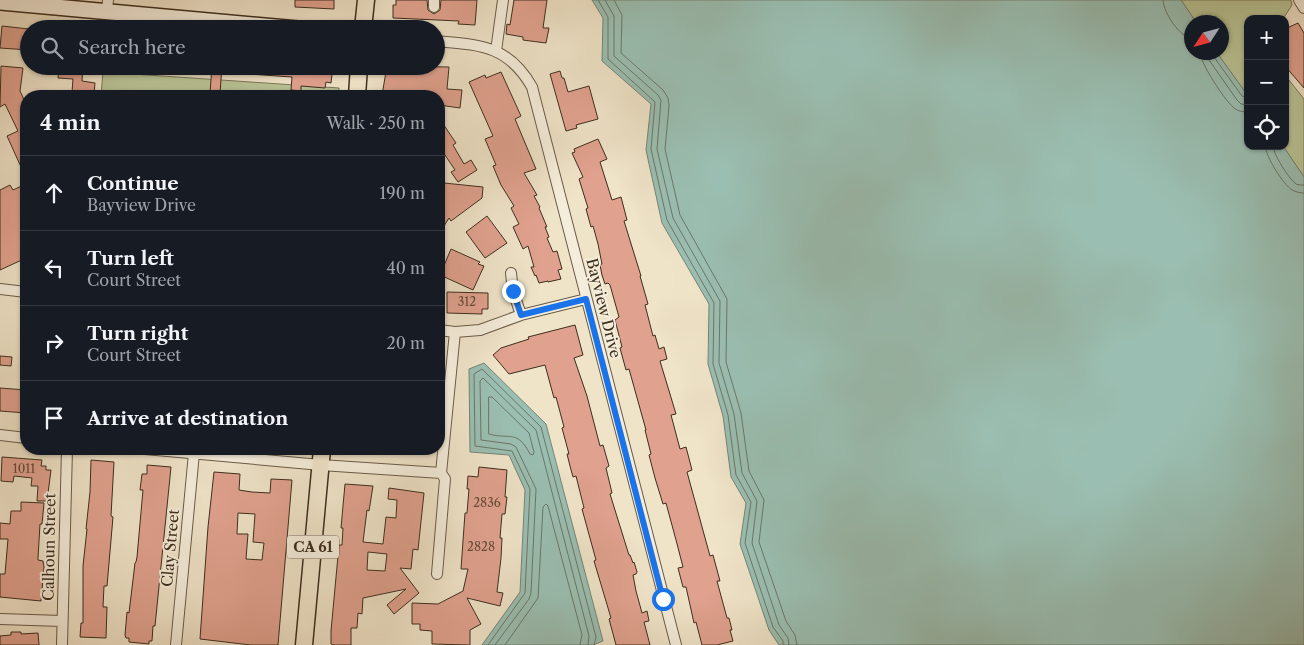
<!DOCTYPE html>
<meta charset="utf-8">
<style>
body{margin:0;font-family:"Libre Caslon Text",serif;background:#242831;color:#f1f3f6}
.controls{position:absolute;right:15px;top:15px;display:grid;overflow:hidden;border-radius:10px;box-shadow:0 1px 4px #0004}
.controls button{width:45px;height:45px;display:grid;place-items:center;padding:0;border:0;border-bottom:1px solid #363941;background:#171b24;color:#f1f3f6;font:25px sans-serif}
.compass{position:absolute;left:1184px;top:15px;width:45px;height:45px;border-radius:50%;background:#171b24;box-shadow:0 1px 4px #0004;rotate:234deg}
.stop{position:absolute;width:15px;height:15px;margin:-11px;border:4px solid #1a73e8;border-radius:50%;background:#fff}
.stop.end{background:#1a73e8;border-color:#fff;box-shadow:0 1px 5px #0008}
.list{margin:0;padding:0;list-style:none}
h2{display:flex;justify-content:space-between;align-items:center;height:65px;margin:0;padding:0 20px;font-size:21px}
h2 small{font-size:16px;font-weight:400;color:#9ea1a6}
.list li{display:grid;grid-template-columns:32px 1fr auto;gap:15px;align-items:center;box-sizing:border-box;height:75px;padding:0 20px;border-top:1px solid #363941}
.list b{display:block;font-size:19px;white-space:nowrap}
.list p{margin:0;font-size:16px;white-space:nowrap;color:#9ea1a6}
.list em{font-size:16px;font-style:normal;color:#9ea1a6}
.icon{flex:none;width:28px;height:28px;fill:none;stroke:currentColor;stroke-width:2;stroke-linecap:round;stroke-linejoin:round}
.map{position:relative;flex:none;width:1304px;height:645px;overflow:hidden}
.search{position:absolute;background:#171b24;box-shadow:0 1px 4px #0004;left:20px;top:20px;width:425px;height:55px;display:flex;align-items:center;gap:12px;box-sizing:border-box;padding:0 18px;border-radius:28px;color:#9ea1a6;font-size:19px}
.panel{position:absolute;background:#171b24;box-shadow:0 1px 4px #0004;left:20px;top:90px;width:425px;height:365px;border-radius:20px}
.map>svg:first-child{display:block}
.green{fill:#b9c496;stroke:#7b795a}
.water{fill:#9abeb1;stroke:#758476}
.lines{fill:none;stroke-linecap:round;stroke-linejoin:round}
.shore{stroke:#6c7667;stroke-width:1}
.building{fill:#e0a18e;stroke:#3d2e1d;fill-rule:evenodd}
.minor-casing{stroke:#6a5b48;stroke-width:12}
.secondary-casing{stroke:#3d2e1d;stroke-width:18}
.primary-casing{stroke:#3d2e1d;stroke-width:19}
.minor{stroke:#f5eddb;stroke-width:10}
.secondary{stroke:#f5eddb;stroke-width:15}
.primary{stroke:#efe3c8;stroke-width:16}
.route{stroke:#1a73e8;stroke-width:6}
.labels{text-anchor:middle;dominant-baseline:central;stroke-width:4;stroke-linejoin:round;paint-order:stroke}
.number-label{font-size:12px;fill:#664b39}
.shield{fill:#f5eddb;stroke:#746756;stroke-width:1}
.shield-label{font-size:14px;font-weight:bold;fill:#3d2e1d}
.street-label{font-size:15px;fill:#3d2e1d;stroke:#f5eddb}
</style>
<div class="map">
<svg width="1304" height="645" viewBox="0 0 1304 645">
<rect width="100%" height="100%" fill="#efe3c8"/>
<filter id="stains"><feTurbulence type="fractalNoise" baseFrequency=".004" numOctaves="4"/><feColorMatrix values="0 0 0 0 .2 0 0 0 0 .09 0 0 0 0 .02 0 0 0 .5 -.17"/></filter>
<radialGradient id="worn" r=".72"><stop offset=".6" stop-color="#630" stop-opacity="0"/><stop offset="1" stop-color="#630" stop-opacity=".3"/></radialGradient>
<path class="green" d="M1181 0H1291L1292 5 1283 19H1248V96L1217 53 1222 52V22H1196Z
M103 72 339 88V96H101Z
M1285 75 1304 99V177L1283 146H1285Z"/>
<path class="water" d="M592 0H1181L1196 22H1192V52L1217 53 1248 96V146H1283L1304 177V645H779L769 630 740 544 746 503 731 477 723 416 708 364 709 304 662 223 646 150 651 104 602 61 603 18Z
M484 363 546 424 603 641 593 645H482L520 592 525 490 509 455 470 452 469 369Z"/>
<g class="lines">
<path class="shore" d="M598 0 608 17V59L655 102 651 149 667 220 714 303 713 364 728 415 736 475 751 502 745 543 773 627 783 641V645
M605 0 614 16V56L658 95 661 100 657 149 673 218 720 301 719 363 734 414 742 473 757 501 752 543 779 625 788 638 789 645
M614 0 622 15 621 53 663 90 668 98 669 106 665 149 680 215 727 299 726 362 741 413 749 471 764 500 759 542 786 621 795 635 797 645
M1163 0C1164 14 1179 35 1192 40
M1200 52C1200 63 1224 99 1233 107 1237 111 1242 112 1248 112
M1207 52 1209 60 1237 100 1241 104 1248 105
M1214 52V57L1242 96 1248 98
M1265 146C1266 157 1283 184 1292 190 1296 192 1300 193 1304 193
M1273 146C1273 154 1289 179 1296 184 1299 185 1300 185 1304 185
M489 397H492L529 433 534 452 533 455 530 454C517 429 510 440 489 434Z
M488 645 525 593 530 489 512 451 475 446 474 374 482 369 541 427 596 637 594 645
M495 645 529 599 531 593 536 489 516 447 511 444 481 440 480 381 483 378 536 430 589 636 588 645
M505 645 538 598 543 507 546 504 548 506 582 635 580 645"/>
</g>
<path class="building" d="M295 0H334V9L295 7Z
M396 0H427L428 10 434 14 440 10 441 0H477L475 25 458 24 459 21 393 18V5H396Z
M514 0H547L543 28H549L546 43 523 40V37L506 34 507 24 510 25Z
M1298 23 1304 33V88L1285 66V29Z
M2 26 29 29V50L0 48Z
M1 66 23 68 20 91 26 104V178L7 136 18 131 5 104 0 107Z
M59 66H83L82 81 95 83 94 94 72 92 73 79 58 78Z
M212 66H222L220 93H210Z
M234 66H333L331 83 326 82 325 88 301 86V91L291 90 292 77 234 73Z
M387 66 449 67 447 89 462 90 460 108 439 105V96L382 95Z
M560 71 562 78H564L568 92 589 86 598 119 576 125 577 128 566 131 550 74Z
M501 72 521 116 515 119 536 169 524 173 537 195 534 196 540 207 539 208 547 227H545L549 237 547 238 553 252 557 251 562 269 558 270 561 279 548 282V281L539 283 536 275 535 276 531 267H534L528 246 523 249 513 227 519 224 511 208 514 206 501 185 493 166 496 165 485 139 493 136 469 82 485 75 486 78Z
M439 118 456 143 453 145 464 164 471 160 477 170 458 182 451 172 455 170 443 152 439 155Z
M598 139 607 159 600 162 612 200 621 197 627 220 624 221 641 276H640L648 304 645 305 653 336 655 335 659 349 664 347 667 359 660 361 676 414 671 415 680 449 686 447 692 470 687 472 710 556 713 555 720 581H717L727 618H729L732 630H730L733 641 717 645H702L696 622 694 623 686 587H683L678 568 683 567 676 540 666 503 663 504 655 478 649 455 651 454 645 430H646L629 369 626 370 620 348 622 347 615 320 619 317 610 285 608 283 605 284 602 275 600 265 602 264 598 244 593 226 591 227 586 209 588 208 579 179 583 177 572 153 575 152 574 149Z
M444 183 483 187 482 198 451 221 449 218 439 234V199L442 201Z
M26 184V258L0 270V190L10 185 13 190Z
M487 216 507 243 485 258 466 232Z
M451 249 480 262 478 264 484 266 473 290 440 275Z
M447 292 488 293V309H482V314L447 313Z
M575 325 583 355 574 358 587 396 600 446 603 445 609 466 606 468 612 493 610 494 628 552 629 555H630L633 563 634 562 637 572 636 574 633 575 636 591 642 613 647 611 649 621 644 622 650 645H616L609 619 611 618 594 561 596 560 582 509 584 508 576 476 573 477 570 466 567 454H569L562 428 564 427 556 397 554 398 545 365 509 374 493 355 501 348 529 339 528 337Z
M0 356 12 357 11 366 0 365Z
M0 388 26 390V413L0 411Z
M2 457 42 460 41 466H46V470H51L47 501H37L38 486H31L32 478 14 476 13 482 1 481Z
M91 460 114 462 111 516 113 517 107 586H104L103 607H107L106 638 80 637 81 623H83V566L87 529H86L90 492Z
M147 465 171 467 155 626H153L152 641H149V644L129 642V638H126L125 635 127 612 129 613 135 563 136 562 137 557 143 490H140L142 474H147Z
M479 467 507 470 505 497H507L505 514H502L500 538H502L501 558 497 592 503 593 500 606 467 598 481 624 470 630V645L432 644V631L420 630V624H412V603L438 604 463 591 468 569H461L465 513H467L469 489H467L468 476 478 477Z
M214 472 240 474 239 490 252 492 270 493 271 479 292 480 278 645H251L200 639 208 527ZM238 513 255 514 253 542 264 543 262 560 246 559 248 534H237Z
M345 484 373 486 369 511 367 510 363 542 383 544 386 517 396 518 397 500 388 499 389 488 424 493 418 550 413 549 411 569 400 568 419 593 394 614 387 605 406 589 363 598 362 614 358 613 357 628H351V645H333L331 644V631L339 545H342L343 528H341ZM368 552 387 554 385 571 367 570Z
M21 502 44 503 42 524H40L38 558V560L43 561 44 567 41 601 0 597V574H5L8 539H0V523L10 524 11 511H21Z
M11 632H21V634L38 633 39 645H0V636L11 635Z"/>
<g class="lines">
<defs>
<path id="minor" d="M1299 0 1304 8
M434 7V0
M107 11 108 0
M436 41C480 45 508 45 532 87L676 645
M496 51 503 0
M511 273 513 291 521 315
M0 289 26 292
M439 330 455 332 480 330 521 315 586 299
M0 435 26 438
M145 449 321 465 441 473
M437 574 445 479 441 473 455 332
M0 619 62 621
M62 645 67 449
M176 645 194 453"/>
<path id="secondary" d="M0 2 298 29"/>
<path id="primary" d="M363 29 366 0
M357 96 359 66
M304 645 322 449"/>
</defs>
<use href="#minor" class="minor-casing"/>
<use href="#secondary" class="secondary-casing"/>
<use href="#primary" class="primary-casing"/>
<use href="#minor" class="minor"/>
<use href="#secondary" class="secondary"/>
<use href="#primary" class="primary"/>
</g>
<g class="lines">
<path class="route" d="M513 291 521 315 586 299 663 599"/>
</g>
<g class="labels">
<g class="number-label">
<text x="467" y="301">312</text>
<text x="24" y="468">1011</text>
<text x="487" y="502">2836</text>
<text x="481" y="546">2828</text>
</g>
<rect class="shield" x="287" y="535.5" width="52" height="23" rx="4"/>
<g class="shield-label">
<text x="313" y="547">CA 61</text>
</g>
<g class="street-label">
<text transform="translate(604 308) rotate(76)">Bayview Drive</text>
<text transform="translate(49 547) rotate(-89)">Calhoun Street</text>
<text transform="translate(170 548) rotate(-85)">Clay Street</text>
</g>
</g>
<rect width="100%" height="100%" filter="url(#stains)"/>
<rect width="100%" height="100%" fill="url(#worn)"/>
</svg>
<div class="controls">
<button>+</button>
<button>−</button>
<button><svg class="icon" aria-label="locate" viewBox="0 0 24 24"><circle cx="12" cy="12" r="6"/><path d="M12 2v4M12 18v4M2 12h4M18 12h4"/></svg></button>
</div>
<svg class="compass" viewBox="-18 -18 36 36"><path d="M0-13l5 13h-10z" fill="#e53935"/><path d="M0 13l5-13h-10z" fill="#9ea1a6"/></svg>
<div class="stop" style="left:663px;top:599px"></div>
<div class="stop end" style="left:513px;top:291px"></div>
<div class="search"><svg class="icon" aria-label="search" viewBox="0 0 24 24"><circle cx="10" cy="10" r="6"/><path d="M15 15l6 6"/></svg>Search here</div>
<section class="panel">
<h2>4 min<small>Walk · 250 m</small></h2>
<ul class="list">
<li><svg class="icon" aria-label="ahead" viewBox="0 0 24 24"><path d="M12 20V5M6 11l6-6 6 6"/></svg><div><b>Continue</b><p>Bayview Drive</p></div><em>190 m</em></li>
<li><svg class="icon" aria-label="left" viewBox="0 0 24 24"><path d="M17 20v-9H6M10 6l-5 5 5 5"/></svg><div><b>Turn left</b><p>Court Street</p></div><em>40 m</em></li>
<li><svg class="icon" aria-label="right" viewBox="0 0 24 24"><path d="M7 20v-9h11M14 6l5 5-5 5"/></svg><div><b>Turn right</b><p>Court Street</p></div><em>20 m</em></li>
<li><svg class="icon" aria-label="arrive" viewBox="0 0 24 24"><path d="M6 21V4h12l-3 4 3 4H6"/></svg><div><b>Arrive at destination</b></div></li>
</ul>
</section>
</div>
